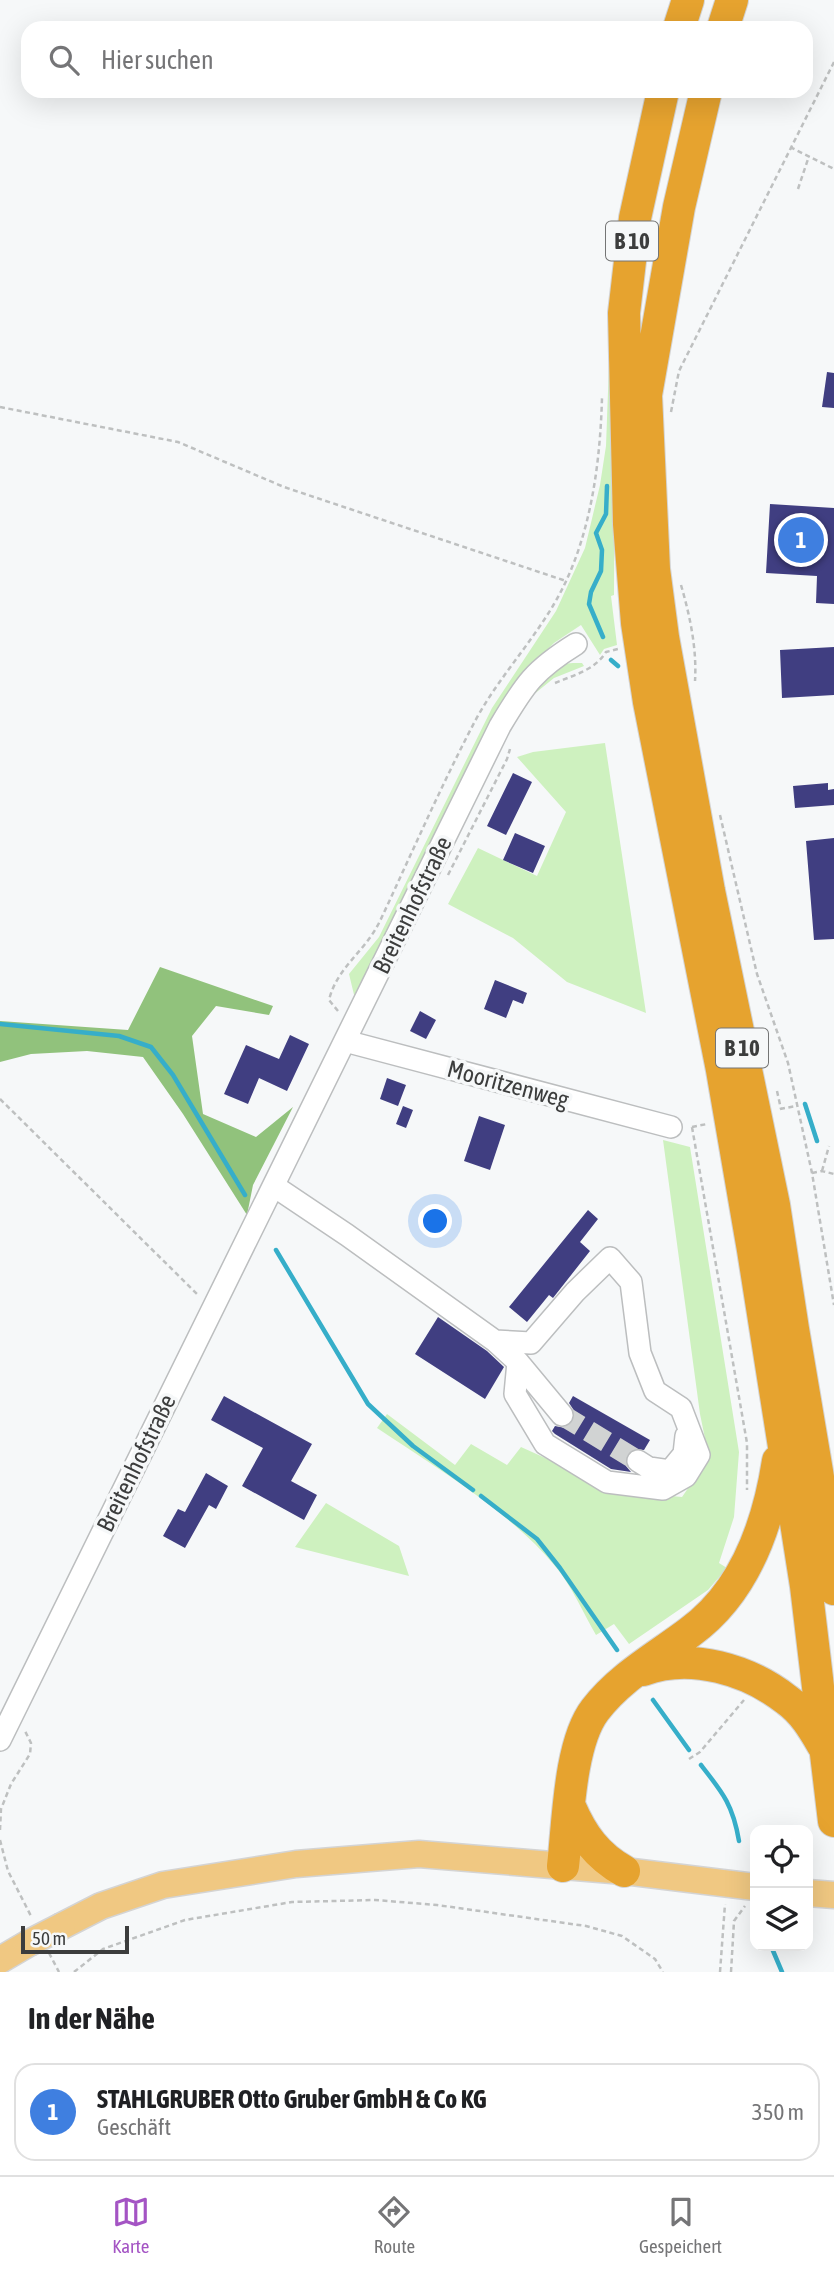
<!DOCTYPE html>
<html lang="de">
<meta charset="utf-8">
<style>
body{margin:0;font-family:"Asap Condensed",sans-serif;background:#f6f6f6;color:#202124}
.controls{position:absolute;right:21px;bottom:21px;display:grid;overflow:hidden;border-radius:14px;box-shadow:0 7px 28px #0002}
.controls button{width:63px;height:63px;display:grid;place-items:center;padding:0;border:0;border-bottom:2px solid #e0e0e0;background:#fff;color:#202124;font:35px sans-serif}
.scale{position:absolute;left:21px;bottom:18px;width:108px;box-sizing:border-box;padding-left:7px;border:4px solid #3c3d3d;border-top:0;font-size:19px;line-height:24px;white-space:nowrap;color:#3c3d3d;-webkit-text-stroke:5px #f6f8f9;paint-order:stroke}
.you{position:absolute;left:436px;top:1222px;width:24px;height:24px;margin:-18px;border:5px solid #fff;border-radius:50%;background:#1a73e8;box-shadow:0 0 0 10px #1a73e833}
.badge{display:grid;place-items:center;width:46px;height:46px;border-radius:50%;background:#a454c4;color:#fff;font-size:23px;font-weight:700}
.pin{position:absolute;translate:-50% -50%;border:4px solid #fff;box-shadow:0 2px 7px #0006}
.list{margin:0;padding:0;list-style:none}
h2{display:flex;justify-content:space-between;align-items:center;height:91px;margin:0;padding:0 28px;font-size:30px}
h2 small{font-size:23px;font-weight:400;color:#757577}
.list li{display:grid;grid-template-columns:46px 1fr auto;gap:21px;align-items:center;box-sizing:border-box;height:98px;margin:0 14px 14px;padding:0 14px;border:2px solid #e0e0e0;border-radius:21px}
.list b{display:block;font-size:26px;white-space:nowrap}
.list p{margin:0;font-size:23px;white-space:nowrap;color:#757577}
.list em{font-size:23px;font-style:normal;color:#757577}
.icon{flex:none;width:38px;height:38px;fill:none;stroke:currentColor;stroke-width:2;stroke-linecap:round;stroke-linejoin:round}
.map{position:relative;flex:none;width:834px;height:1972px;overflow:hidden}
.search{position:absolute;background:#fff;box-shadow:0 7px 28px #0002;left:21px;right:21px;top:21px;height:77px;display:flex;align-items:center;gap:18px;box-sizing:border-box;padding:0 24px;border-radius:21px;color:#757577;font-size:26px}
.sheet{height:203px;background:#fff}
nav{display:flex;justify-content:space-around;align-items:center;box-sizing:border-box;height:98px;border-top:2px solid #e0e0e0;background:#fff;font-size:19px;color:#757577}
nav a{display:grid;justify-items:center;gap:4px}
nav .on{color:#a454c4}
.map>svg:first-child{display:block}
.green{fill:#cef1bf}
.forest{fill:#91c27c}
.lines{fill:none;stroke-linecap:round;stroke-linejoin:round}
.stream{stroke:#36aec9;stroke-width:4.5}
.building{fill:#403e81}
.minor-tunnel{stroke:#d1d3d3;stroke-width:21;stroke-dasharray:21 10;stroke-linecap:butt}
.minor-casing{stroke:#bcbebf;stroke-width:24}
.major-casing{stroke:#d4d4d4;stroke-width:29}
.highway-casing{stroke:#d4d4d4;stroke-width:34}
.path{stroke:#bec0c0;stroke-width:2.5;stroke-dasharray:5 3.5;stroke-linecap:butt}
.minor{stroke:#fff;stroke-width:21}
.major{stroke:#f0c882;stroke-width:26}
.highway{stroke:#e6a32f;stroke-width:32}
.major-bridge-casing{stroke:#d4d4d4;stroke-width:29;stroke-linecap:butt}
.major-bridge{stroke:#f0c882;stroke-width:26}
.labels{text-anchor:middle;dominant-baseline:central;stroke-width:7;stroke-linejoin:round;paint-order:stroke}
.shield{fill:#f6f8f9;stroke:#747575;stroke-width:2}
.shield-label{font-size:23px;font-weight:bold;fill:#3c3d3d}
.street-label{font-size:24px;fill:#3c3d3d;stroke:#f6f8f9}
</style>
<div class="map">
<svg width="834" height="1972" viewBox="0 0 834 1972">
<rect width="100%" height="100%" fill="#f6f8f9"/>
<path class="green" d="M611 309 615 383 614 595 611 596 617 645 604 649 600 655 581 625 554 643 524 673 356 1003 349 974 379 937 492 708 556 611 585 548 600 485 606 446Z
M573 663H582L584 666 554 678 533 695 531 692 561 664Z
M605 743 646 1013 567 982 513 938 448 904 478 848 537 876 566 812 517 757 533 752Z
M663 1140 690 1147 739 1452 734 1517 719 1563 727 1568 708 1590 629 1644 614 1624 596 1635C583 1613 572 1586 555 1566 511 1512 435 1467 377 1428L387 1414 455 1465 471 1444 507 1465 521 1447 618 1491 682 1497 709 1458 700 1414Z
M326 1503 399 1546 409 1576 295 1547Z"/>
<path class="forest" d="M160 967 273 1006 269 1015 216 1006 192 1036 203 1114 256 1137 293 1107 253 1185 247 1215 183 1114 143 1057 87 1051 31 1054 0 1062V1021L128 1030Z"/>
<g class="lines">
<path class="stream" d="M603 637 589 604 591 592 601 571 602 550 596 533 606 514 607 486
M611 660 618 666
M0 1024 119 1036 151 1047 173 1075 245 1195
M805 1104 817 1141
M276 1250 368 1404 413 1446 473 1490
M481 1496 537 1539 560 1568 617 1650
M653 1700 689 1750
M701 1765C723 1793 733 1805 739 1841
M771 1946 782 1972"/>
</g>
<path class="building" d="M827 372 834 373V408L822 407Z
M770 504 834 508V604L816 603 817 576 766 573Z
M834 647V695L782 698 780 650Z
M513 773 532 782 506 835 487 826Z
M828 783V790L834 789V805L795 808 793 786Z
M515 833 545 846 533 873 503 860Z
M834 838V939L814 940 806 841Z
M495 980 527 993 523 1004 513 1000 506 1018 484 1009Z
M420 1011 436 1020 426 1039 410 1031Z
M290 1035 309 1044 287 1091 259 1078 248 1104 224 1094 246 1045 279 1059Z
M387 1078 406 1085 398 1106 380 1099Z
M403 1106 413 1110 406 1128 396 1124Z
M479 1116 505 1125 490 1170 464 1161Z
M588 1210 598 1219 580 1242 590 1251 553 1298 549 1295 527 1322 509 1307Z
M438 1317 487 1351 504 1367 485 1399 415 1354Z
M224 1396 312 1444 291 1481 317 1495 304 1520 242 1486 263 1448 211 1420Z
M573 1396 650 1440 644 1450 633 1449 627 1455 626 1466 631 1472 611 1469 555 1434 552 1431 555 1426 565 1428 574 1420 575 1412 569 1403Z
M206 1473 228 1486 216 1509 209 1505 185 1548 163 1536 178 1509 185 1512Z"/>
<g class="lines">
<path class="minor-tunnel" d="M562 1415 638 1461"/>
<defs>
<path id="minor" d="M345 1041 671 1127
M274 1186 347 1235 495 1341 518 1362 562 1415
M495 1341 531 1343 575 1292 610 1258 631 1282 640 1353 655 1391 681 1408 699 1455 686 1476 663 1489 607 1482 545 1444 515 1394 518 1362
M638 1461 649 1468 670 1471 684 1454 686 1436
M0 1740 500 726C525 684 534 670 576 644"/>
<path id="major" d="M808 1893 834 1895
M62 1926 101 1906 163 1885 296 1864 419 1854 624 1871 755 1887
M0 1960 29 1943"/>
<path id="highway" d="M679 28 688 0
M723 28 732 0
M663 91 635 218 624 313 629 524 637 623 649 702 722 1070 753 1250 806 1586 834 1821
M706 91 679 207 646 395 654 569 663 637 709 891 774 1205 793 1329 825 1519 834 1589
M643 1670C691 1652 749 1670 787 1700 804 1712 814 1730 824 1747
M570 1807C582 1835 597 1856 624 1871
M563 1866C568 1824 569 1744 595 1710 620 1677 657 1657 690 1632 745 1592 768 1526 778 1461"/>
</defs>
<use href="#minor" class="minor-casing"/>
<use href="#major" class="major-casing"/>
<use href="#highway" class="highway-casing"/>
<path class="path" d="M790 147 834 169
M798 189 809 156
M0 407 178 442 284 487 566 581
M671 412 679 371 834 62
M681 585C690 616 697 649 695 681
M555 683C574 675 595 670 606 652L618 649
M720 815 757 974 788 1063 812 1173 834 1305
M448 875 507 759 510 749
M338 1011 329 1000C337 967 365 952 380 921 411 855 440 788 474 723 496 681 530 645 554 604 590 543 600 467 602 398
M777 1091 781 1109
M0 1099 199 1296
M780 1109 796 1106
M692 1127 747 1443V1490
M692 1127 707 1124
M822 1171 829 1146
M812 1173 822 1171 834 1174
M689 1759 700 1752 744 1700
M0 1830 1 1809 11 1784 30 1754 31 1743 25 1731
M0 1840 8 1871 32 1918
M49 1953 59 1972
M74 1972 103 1949 185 1920 292 1902 375 1900 437 1905 586 1926 622 1936 655 1959 663 1972
M720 1972 725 1904
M731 1972 734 1921 745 1906"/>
<use href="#minor" class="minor"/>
<use href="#major" class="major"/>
<use href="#highway" class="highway"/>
<defs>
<path id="major-bridge" d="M29 1943 62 1926"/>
</defs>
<use href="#major-bridge" class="major-bridge-casing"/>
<use href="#major-bridge" class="major-bridge"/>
</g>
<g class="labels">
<g class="shield">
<rect x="606" y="221.5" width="52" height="39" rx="5"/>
<rect x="716" y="1028.5" width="52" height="39" rx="5"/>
</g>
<g class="shield-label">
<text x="632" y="241">B 10</text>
<text x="742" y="1048">B 10</text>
</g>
<g class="street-label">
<text transform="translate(412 905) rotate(-64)">Breitenhofstraße</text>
<text transform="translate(508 1084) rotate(15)">Mooritzenweg</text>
<text transform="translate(136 1463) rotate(-64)">Breitenhofstraße</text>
</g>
</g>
</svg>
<div class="controls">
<button><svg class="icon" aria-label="locate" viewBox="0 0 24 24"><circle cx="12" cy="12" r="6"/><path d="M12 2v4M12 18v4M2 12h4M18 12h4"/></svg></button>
<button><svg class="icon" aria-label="layers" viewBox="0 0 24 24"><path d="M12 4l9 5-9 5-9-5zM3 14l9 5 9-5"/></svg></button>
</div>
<div class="scale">50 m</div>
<div class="you"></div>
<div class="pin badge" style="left:801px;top:540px;background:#3f7fe0">1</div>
<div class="search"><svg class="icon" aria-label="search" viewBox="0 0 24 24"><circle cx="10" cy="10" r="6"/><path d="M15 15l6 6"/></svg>Hier suchen</div>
</div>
<section class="sheet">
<h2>In der Nähe<small></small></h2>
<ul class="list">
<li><span class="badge" style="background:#3f7fe0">1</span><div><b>STAHLGRUBER Otto Gruber GmbH &amp; Co KG</b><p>Geschäft</p></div><em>350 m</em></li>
</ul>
</section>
<nav>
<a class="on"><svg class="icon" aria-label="map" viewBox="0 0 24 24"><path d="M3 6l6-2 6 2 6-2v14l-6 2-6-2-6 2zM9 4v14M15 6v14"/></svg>Karte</a>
<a><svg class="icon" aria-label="directions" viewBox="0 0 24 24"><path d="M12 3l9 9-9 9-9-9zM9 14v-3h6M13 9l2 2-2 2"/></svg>Route</a>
<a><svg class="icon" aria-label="saved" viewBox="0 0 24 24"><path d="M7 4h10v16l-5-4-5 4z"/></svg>Gespeichert</a>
</nav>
